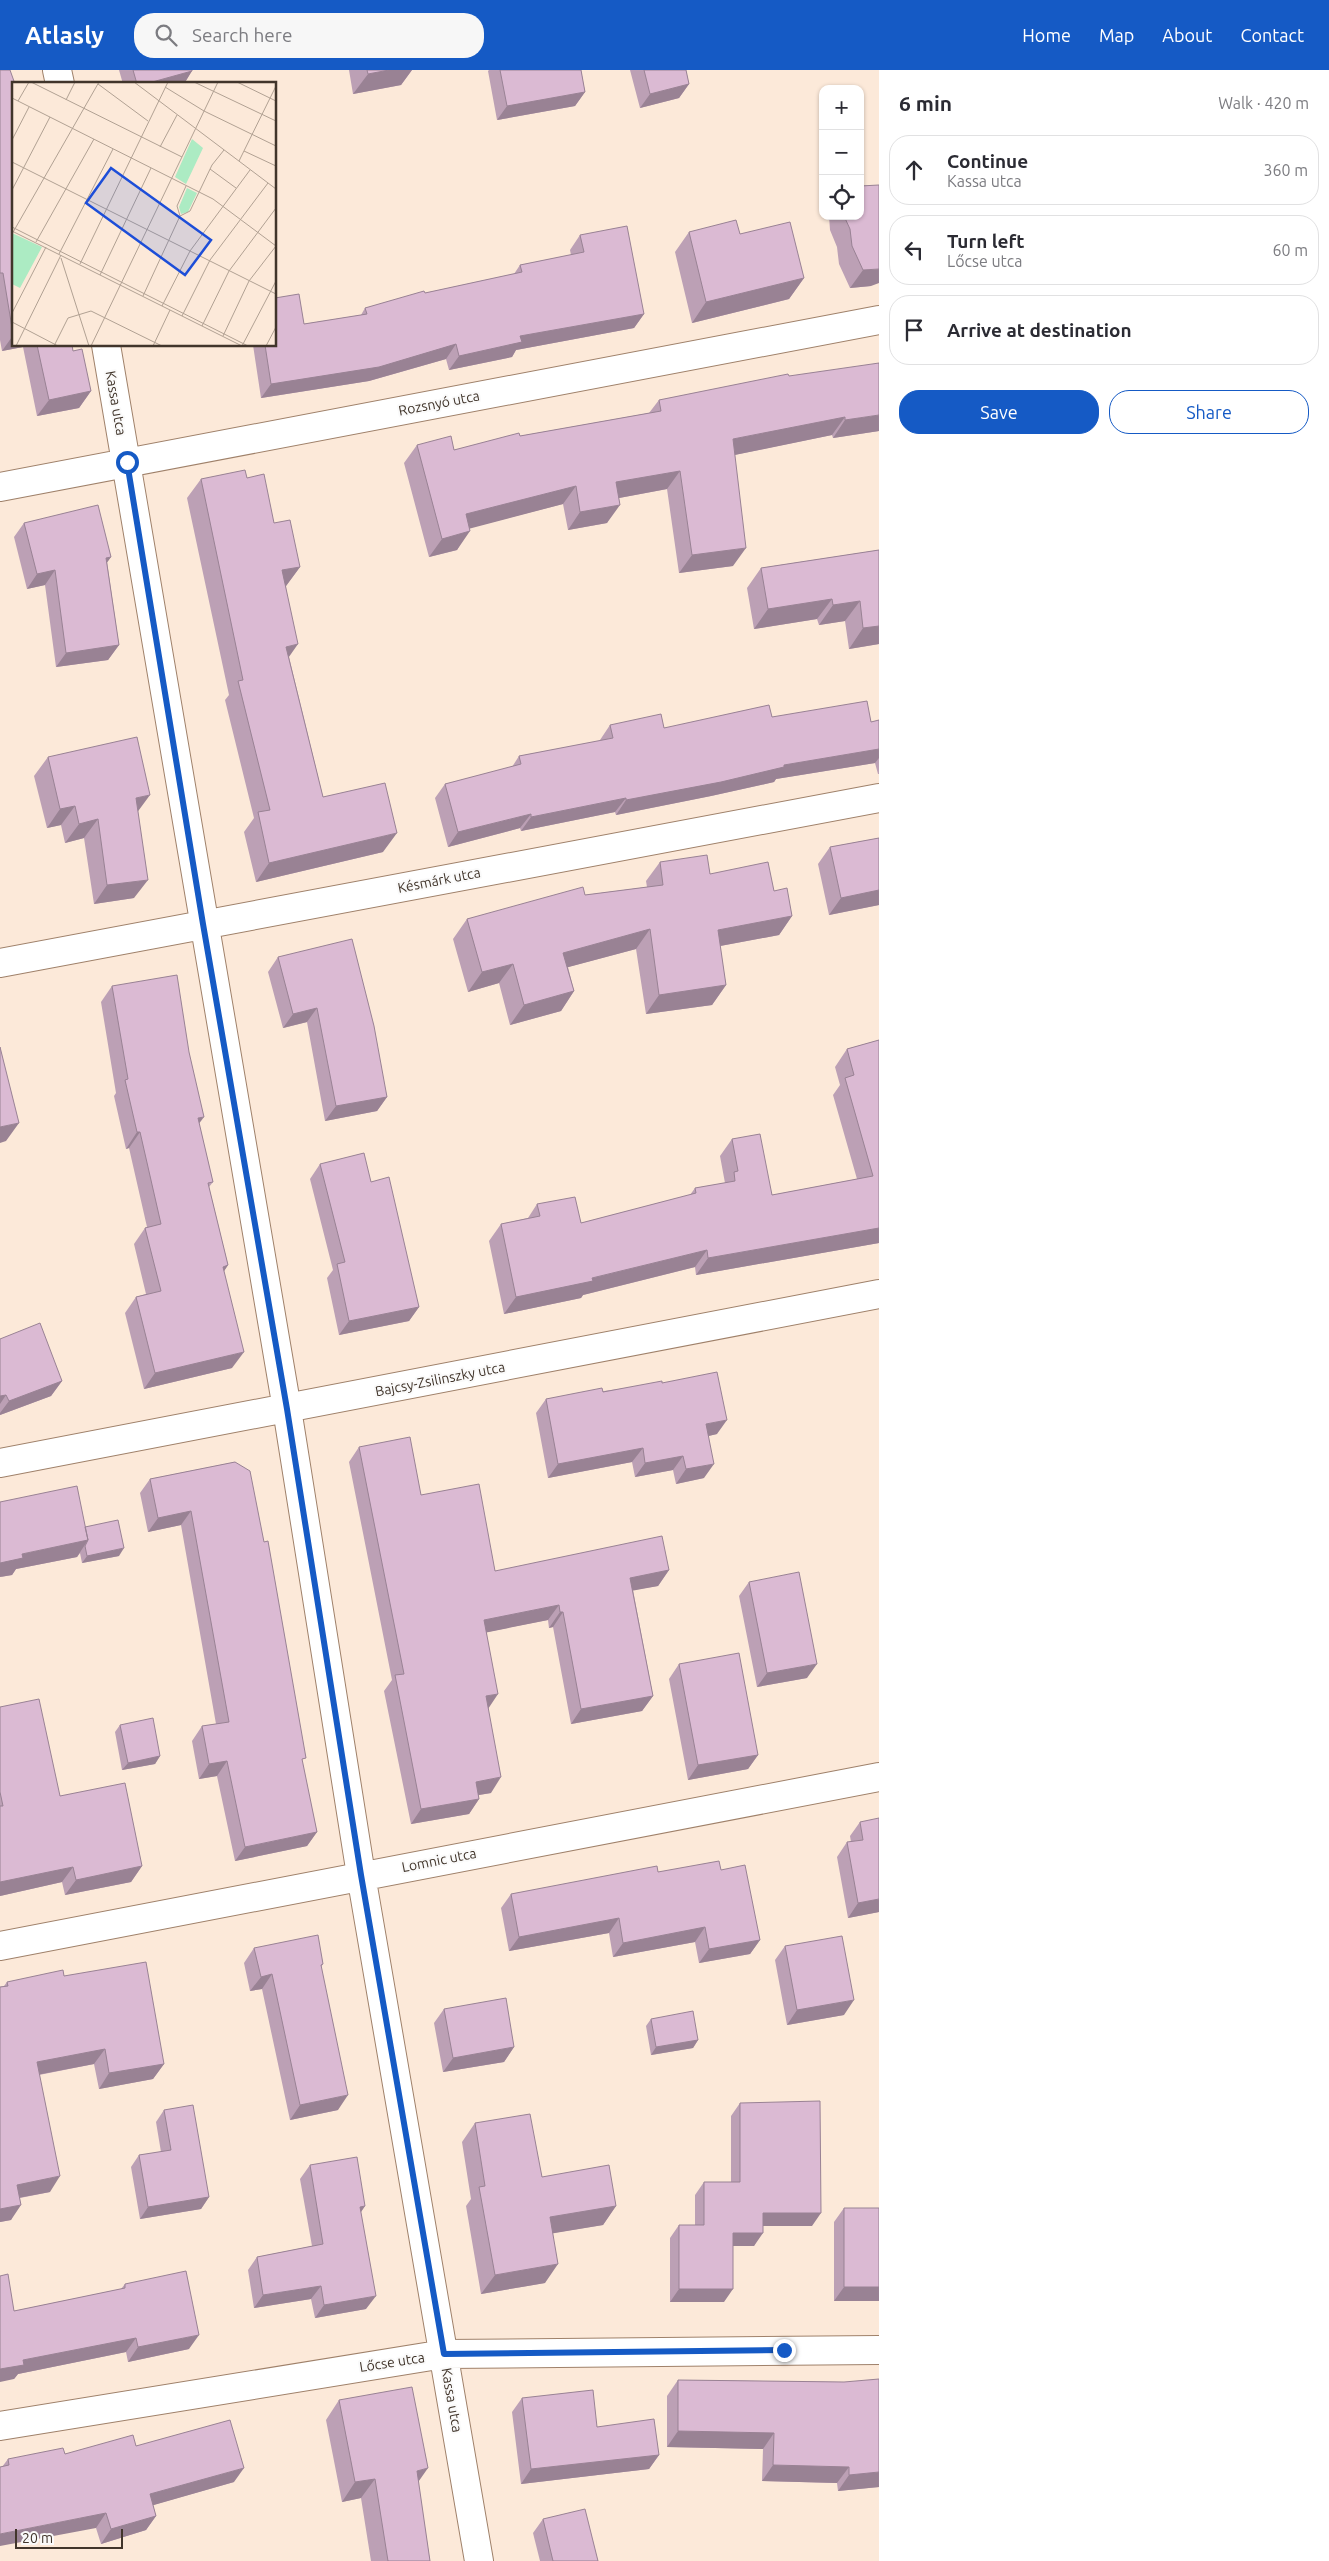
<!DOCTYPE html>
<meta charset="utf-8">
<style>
body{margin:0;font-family:Ubuntu,sans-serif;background:#f7f7f7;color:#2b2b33}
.controls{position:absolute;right:15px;top:15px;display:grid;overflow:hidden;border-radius:10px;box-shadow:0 1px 4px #0004}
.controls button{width:45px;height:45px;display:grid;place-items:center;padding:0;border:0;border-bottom:1px solid #e1e1e2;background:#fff;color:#2b2b33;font:25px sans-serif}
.scale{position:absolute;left:15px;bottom:12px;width:108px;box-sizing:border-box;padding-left:5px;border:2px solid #41352b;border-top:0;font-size:14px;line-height:18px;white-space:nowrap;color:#41352b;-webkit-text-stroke:4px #fafafa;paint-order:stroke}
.stop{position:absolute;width:15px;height:15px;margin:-11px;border:4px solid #155ac5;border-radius:50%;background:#fff}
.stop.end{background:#155ac5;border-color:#fff;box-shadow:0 1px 5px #0008}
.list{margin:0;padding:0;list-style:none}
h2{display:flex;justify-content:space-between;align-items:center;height:65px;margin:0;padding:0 20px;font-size:21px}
h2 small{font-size:16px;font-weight:400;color:#7c7c81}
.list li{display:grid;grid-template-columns:32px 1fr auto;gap:15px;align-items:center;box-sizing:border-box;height:70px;margin:0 10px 10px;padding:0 10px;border:1px solid #e1e1e2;border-radius:20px}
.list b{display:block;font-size:19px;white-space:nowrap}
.list p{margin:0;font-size:16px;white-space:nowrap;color:#7c7c81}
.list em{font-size:16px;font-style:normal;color:#7c7c81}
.actions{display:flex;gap:10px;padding:15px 20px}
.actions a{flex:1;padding:11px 0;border:1px solid #155ac5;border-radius:20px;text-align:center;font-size:18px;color:#155ac5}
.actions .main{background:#155ac5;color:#fff}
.icon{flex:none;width:28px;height:28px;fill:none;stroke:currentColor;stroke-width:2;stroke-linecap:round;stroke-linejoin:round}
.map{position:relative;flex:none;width:879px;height:2491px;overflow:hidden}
header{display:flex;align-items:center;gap:30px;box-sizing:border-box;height:70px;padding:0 25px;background:#155ac5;color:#fff}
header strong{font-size:24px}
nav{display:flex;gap:28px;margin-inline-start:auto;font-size:18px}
.search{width:350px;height:45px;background:#f7f7f7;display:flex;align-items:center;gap:12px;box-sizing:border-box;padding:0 18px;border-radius:20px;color:#7c7c81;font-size:19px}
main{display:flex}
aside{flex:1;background:#fff}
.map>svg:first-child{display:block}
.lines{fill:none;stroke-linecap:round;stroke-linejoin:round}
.minor-casing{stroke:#9f816a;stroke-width:30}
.minor{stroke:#fff;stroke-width:28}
.wall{fill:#bca0b5}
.shaded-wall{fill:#998294}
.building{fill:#dbbad3;stroke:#998294}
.route{stroke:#155ac5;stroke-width:6}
.labels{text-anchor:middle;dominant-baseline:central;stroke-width:4;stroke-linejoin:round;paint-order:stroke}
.street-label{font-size:14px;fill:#41352b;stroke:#fafafa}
.inset-road{fill:none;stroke:#b1a193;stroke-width:1}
.view{fill:#1d4ed8;fill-opacity:0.15;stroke:#1d4ed8;stroke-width:2.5}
.inset-edge{fill:none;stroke:#41352b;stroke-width:2.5}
</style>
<header>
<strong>Atlasly</strong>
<div class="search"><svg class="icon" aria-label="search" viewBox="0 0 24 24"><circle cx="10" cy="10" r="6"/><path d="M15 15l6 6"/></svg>Search here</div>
<nav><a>Home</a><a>Map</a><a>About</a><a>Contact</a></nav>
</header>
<main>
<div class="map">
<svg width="879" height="2491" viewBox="0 0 879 2491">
<rect width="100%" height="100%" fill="#fce9d9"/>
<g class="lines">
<defs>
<path id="minor" d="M57 0 60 14
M106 275 287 1339 361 1805 479 2491
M0 417 879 250
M0 893 879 728
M0 1393 879 1224
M0 1876 879 1707
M0 2356 444 2284 879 2280"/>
</defs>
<use href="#minor" class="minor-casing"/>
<use href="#minor" class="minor"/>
</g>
<path class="wall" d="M0 0 14 275H72L73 281 91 321 79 338 37 346 23 277 2 281 0 270Z
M119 0H192L184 14H123Z
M349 0H412L401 15 353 24Z
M489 0H581L585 22 575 36 497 50 488 1Z
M630 0H686L689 14 679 28 640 38Z
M829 146H860L871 216 850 218 839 194 837 177 830 160Z
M689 162 804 208 789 229 692 253 675 182Z
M580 165 644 244 634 258 516 280 512 287 449 300 446 289 369 311 261 328 253 275H275L304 254 361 245 365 238 425 223 514 204 520 195 571 185 570 180Z
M789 306 879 361 833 368 832 365 734 385 733 496 679 503 667 419 619 428 607 453 568 460 563 434 469 458 457 480 429 487 404 393 417 375 454 380 520 366 649 343 659 330Z
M247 408 274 453 300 497 286 516 289 587 323 727 383 782 256 812 244 762 254 748 225 630 229 625 187 428 201 409Z
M24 453 111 487 107 492 119 575 108 590 56 597 45 515 27 519 14 467Z
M879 480V574L849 579 845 551 819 555 817 549 754 559 747 518 761 498Z
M772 647 871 652 879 650V704H878L875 693 776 709 774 712 711 726 616 745 615 742 521 761 520 758 448 777 435 728 445 714 512 697 519 686 601 671 600 670 610 655 664 658Z
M48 687 138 742 134 828 94 834 84 768 65 773 61 755 47 758 34 706Z
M879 768V835L829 845 818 794 830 777Z
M660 792 710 804 774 821 792 846 779 865 720 876 726 915 712 935 646 944 636 879 568 897 574 921 561 941 510 955 499 913 468 922 453 869 467 849 585 825 647 817 646 811Z
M278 887 387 1027 377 1041 325 1051 307 952 283 958 268 902Z
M112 916 199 1054 213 1112 209 1117 228 1195 224 1201 232 1298 144 1319 125 1243 136 1227 146 1224 134 1174 145 1158 147 1157 129 1078 126 1079 114 1026 116 1023 101 932Z
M879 970V1173L696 1205 695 1197 583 1225 581 1228 504 1244 489 1171 501 1154 528 1148 537 1134 581 1153 690 1125 695 1118 725 1113 720 1086 732 1069 772 1125 857 1109 833 1025 840 1015 835 997 847 979Z
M320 1094 371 1112 419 1237 409 1251 339 1265 327 1208 333 1200 310 1109Z
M0 1269 62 1311 51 1326 0 1345Z
M662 1313 717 1364 708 1366 704 1408 676 1414 673 1400 635 1407 632 1392 548 1408 536 1343 546 1329Z
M359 1377 421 1425 495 1501 669 1500 658 1516 633 1520 653 1626 642 1641 571 1654 553 1557 549 1558 548 1550 487 1562 488 1638 491 1723 479 1725V1729L469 1744 411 1754 384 1621 392 1610 349 1392Z
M235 1392 317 1762 307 1776 235 1791 217 1706 199 1709 192 1671 202 1656 216 1654 181 1455 148 1462 140 1423 150 1409Z
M85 1457 119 1486 82 1493 80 1483 77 1487 16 1499 12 1505 0 1507Z
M749 1512 807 1608 757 1617 739 1526Z
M679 1594 758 1685 748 1699 688 1710 669 1609Z
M0 1637 60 1726 142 1796 131 1812 65 1825 62 1812 0 1826Z
M120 1655 160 1686 155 1694 122 1700 115 1662Z
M860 1752 879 1842 848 1848 837 1787 847 1772H851L850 1766Z
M721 1800 760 1870 750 1884 699 1893 695 1872 613 1887 609 1863 509 1881 501 1838 511 1824 658 1802Z
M785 1876 844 1945 787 1955 775 1890Z
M254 1878 323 1894 321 1897 338 2040 290 2050 262 1919 250 1921 244 1893Z
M64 1906 164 1994 153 2009 99 2019 94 1994 39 2005 50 2122 20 2128 11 2150 0 2152V1917L4 1916 7 1912Z
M444 1939 514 1977 504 1992 443 2002 434 1953Z
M651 1949 698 1970 693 1978 651 1985 646 1956Z
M740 2033 812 2156H763L754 2176H733L724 2232H670V2168L679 2155H695V2125L704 2112H731V2046Z
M164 2040 209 2127 201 2139 140 2149 131 2097 139 2085 161 2082 156 2052Z
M475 2053 542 2107 616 2136 603 2155 553 2163 545 2213 481 2224 466 2136 471 2129 462 2072Z
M310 2095 365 2136 361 2142 366 2239 315 2248 311 2229 254 2238 248 2200 257 2187 312 2176 300 2109Z
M844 2138H879V2231H834V2152Z
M125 2214 189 2279 128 2292 126 2282 18 2304 14 2309V2241L121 2219Z
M678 2310 844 2312 879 2417 838 2421 837 2413 762 2411 763 2379 667 2377V2326Z
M522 2328 659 2385 649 2399 521 2414 512 2342Z
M339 2330 418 2412 430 2491H371L361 2428 342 2432 326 2350Z
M136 2376 234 2412 153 2435 156 2446 146 2460 101 2474 96 2458 2 2397 8 2389 65 2384Z
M543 2449 598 2491H540L533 2463Z"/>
<path class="shaded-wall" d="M389 0H412L401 15 353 24 368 4Z
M192 1 184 14H145Z
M689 14 679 28 640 38 650 24Z
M585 22 575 36 497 50 507 36Z
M879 199V213L871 216 850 218 863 200Z
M804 208 789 229 692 253 706 232Z
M644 244 634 258 516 280 512 287 449 300 459 286 520 266Z
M14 264V275H24L23 277 2 281Z
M456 274 446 289 369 311 261 328 271 314Z
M91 321 79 338 37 346 49 330Z
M879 345V361L833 368 845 350Z
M845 347 832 365 720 388 733 369Z
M680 401 667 419 603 431 616 412Z
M576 416 563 434 453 463 466 444Z
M620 435 607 453 568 460 580 442Z
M470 461 457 480 429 487 442 469Z
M746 478 733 496 679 503 692 485Z
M111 487 101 501 106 488Z
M300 497 286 516 269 519 282 500Z
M55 500 45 515 27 519 37 504Z
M832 529 817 549 754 559 768 539Z
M860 531 845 551 819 555 833 535Z
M879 556V574L849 579 863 558Z
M298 574 284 594 286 577Z
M119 575 108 590 56 597 66 583Z
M879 679V688L875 693 776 709 774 712 711 726 616 745 626 730 784 695Z
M150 725 136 744V728Z
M626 728 615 742 521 761 531 747Z
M75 736 61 755 47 758 60 739Z
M531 744 520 758 448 777 458 762Z
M98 749 84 768 65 773 79 754Z
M397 763 383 782 256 812 269 793Z
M148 810 134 828 94 834 107 815Z
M879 820V835L829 845 841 828Z
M792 846 779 865 704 879 718 860Z
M650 859 636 879 550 902 563 883Z
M513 894 499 913 468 922 482 902Z
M726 915 712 935 646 944 659 925Z
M574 921 561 941 510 955 524 935Z
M317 938 307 952 283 958 293 944Z
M387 1027 377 1041 325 1051 336 1036Z
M204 1047 192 1063 198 1048Z
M19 1053 6 1071 0 1073V1057Z
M137 1062H140L129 1078 126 1079Z
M879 1158V1173L696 1205 708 1188Z
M707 1180 695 1197 583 1225 581 1228 504 1244 516 1227Z
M228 1195 217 1212 223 1197Z
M419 1237 409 1251 339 1265 349 1251Z
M244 1282 232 1298 144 1319 155 1303Z
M62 1311 51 1326 0 1345V1343L9 1331Z
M6 1325 0 1334V1326Z
M727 1350 717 1364 696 1369 706 1354Z
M643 1378 632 1392 548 1408 558 1394Z
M683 1386 673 1400 635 1407 645 1393Z
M714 1394 704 1408 676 1414 686 1399Z
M191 1441 181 1455 148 1462 158 1448Z
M88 1470 77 1487 16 1499 12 1505 0 1507V1493L22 1484Z
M124 1478 119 1486 82 1493 87 1486Z
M669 1500 658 1516 620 1523 630 1508Z
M559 1535 548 1550 474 1565 484 1550Z
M560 1542H563L553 1557 549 1558Z
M817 1594 807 1608 757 1617 767 1603Z
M498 1624 488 1639 486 1626Z
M653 1626 642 1641 571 1654 581 1639Z
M758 1685 748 1699 688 1710 698 1695Z
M160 1686 155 1694 122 1700 128 1693Z
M227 1691 217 1706 199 1709 209 1694Z
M501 1707 491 1723 466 1727 476 1712Z
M479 1729 469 1744 411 1754 421 1739Z
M317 1762 307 1776 235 1791 245 1777Z
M142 1796 131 1812 65 1825 76 1810Z
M73 1797 62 1812 0 1826V1812Z
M879 1829V1842L848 1848 858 1833Z
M619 1848 609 1863 509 1881 519 1867Z
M705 1857 695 1872 613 1887 623 1873Z
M760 1870 750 1884 699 1893 709 1879Z
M272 1904 262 1919 250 1921 261 1907Z
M854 1930 844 1945 787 1955 797 1940Z
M698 1970 693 1978 651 1985 656 1977Z
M514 1977 504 1992 443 2002 453 1988Z
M105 1979 94 1994 26 2007 37 1992Z
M164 1994 153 2009 99 2019 109 2003Z
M348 2025 338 2040 290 2050 300 2035Z
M60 2106 50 2122 7 2130 17 2115Z
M209 2127 201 2139 140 2149 148 2137Z
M21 2135 11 2150 0 2152V2139Z
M365 2136 356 2149 360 2137Z
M616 2136 603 2155 537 2166 550 2147Z
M763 2143H821L812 2156H754Z
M733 2163H763L754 2176H724Z
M558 2194 545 2213 481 2224 495 2205Z
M321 2216 311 2229 254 2238 263 2225Z
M844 2217H879V2231H834Z
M679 2219H733L724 2232H670Z
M376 2226 366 2239 315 2248 324 2235Z
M199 2265 189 2279 128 2292 138 2277Z
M136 2268 126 2282 18 2304 14 2309 0 2312V2299L23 2290Z
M678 2361 774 2363 763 2379 667 2377Z
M659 2385 649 2399 521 2414 531 2399Z
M773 2395 849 2397 837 2413 762 2411Z
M244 2398 234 2412 140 2439 150 2424Z
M428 2398 414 2418 417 2401Z
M879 2402V2417L838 2421 849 2405Z
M375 2409 361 2428 342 2432 355 2412Z
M106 2443 96 2458 0 2476V2464Z
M156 2446 146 2460 101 2474 111 2459Z"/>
<path class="building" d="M0 0H10L15 14H14L13 264 3 203H0Z
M133 0H192V1L145 14H137Z
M367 0H389L368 4Z
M500 0H581L585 22 507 36Z
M644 0H686L689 14 650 24Z
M879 115V199L863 200 852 176 850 159 844 146H860V116Z
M736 150 740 164 790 152 804 208 706 232 689 162Z
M627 156 644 244 520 266 522 272 459 286 456 274 379 297 271 314 265 275H275V228L299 224 304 254 367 244 365 238 424 221 425 223 522 202 520 195 584 182 580 165Z
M37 275H72L73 281 82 279 91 321 49 330Z
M879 293V345L845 350V347L733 369 746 478 692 485 680 401 616 412 620 435 580 442 576 416 466 444 470 461 442 469 417 375 451 366 454 380 519 363 520 366 661 341 659 330 788 304 789 306Z
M245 400 247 408 264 404 274 453 290 450 300 497 282 500 298 574 286 577 323 727 385 713 397 763 269 793 258 742 270 740 238 611 243 610 201 409Z
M98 435 111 487 106 488 119 575 66 583 55 500 37 504 24 453Z
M879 480V556L863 558 860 531 833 535 832 529 768 539 761 498Z
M867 631 871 652 879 650V679L784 695V697L721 712 626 730V728L531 747V744L458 762 445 714 521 694 519 686 613 668 610 655 661 644 664 658 769 635 772 647Z
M137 667 150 725 136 728 148 810 107 815 98 749 79 754 75 736 60 739 48 687Z
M879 768V820L841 828 830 777Z
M707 785 710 804 768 792 774 821 787 818 792 846 718 860 726 915 659 925 650 859 563 883 574 921 524 935 513 894 482 902 467 849 583 817 585 825 663 815 660 792Z
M352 869 374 956 387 1027 336 1036 317 938 293 944 278 887Z
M177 905 189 982 204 1047 198 1048 213 1112 208 1113 228 1195 223 1197 244 1282 155 1303 136 1227 161 1221 145 1158 161 1154 140 1062H137L125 1010 128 1009 112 916Z
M879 970V1158L708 1188 707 1180 592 1208 593 1211 516 1227 501 1154 540 1146 537 1134 575 1127 581 1153 696 1123 695 1118 735 1111 734 1102 738 1101 732 1069 760 1064 772 1125 873 1106 845 1008 854 1005 847 979Z
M0 977 19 1053 0 1057Z
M364 1083 371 1112 389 1107 419 1237 349 1251 337 1194 345 1192 320 1094Z
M40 1253 62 1311 9 1331 6 1325 0 1326V1269Z
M717 1302 727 1350 706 1354 714 1394 686 1399 683 1386 645 1393 643 1378 558 1394 546 1329 602 1318 603 1322 662 1311V1313Z
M410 1367 421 1425 479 1414 495 1501 662 1466 669 1500 630 1508 653 1626 581 1639 563 1542H560L559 1535 484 1550 498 1624 486 1626 501 1707 476 1712 479 1729 421 1739 395 1605 404 1604 359 1377Z
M235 1392 250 1401 264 1472 268 1471 306 1688 302 1689 317 1762 245 1777 227 1691 209 1694 202 1656 229 1652 191 1441 158 1448 150 1409Z
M77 1416 88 1470 22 1484 23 1488 0 1493V1432Z
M118 1450 124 1478 87 1486 85 1476 88 1470 85 1457Z
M799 1502 817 1594 767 1603 749 1512Z
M739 1583 758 1685 698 1695 679 1594Z
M39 1629 60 1726 125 1713 142 1796 76 1810 73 1797 0 1812V1736H3L0 1722V1637Z
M153 1648 160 1686 128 1693 120 1655Z
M879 1748V1829L858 1833 847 1772 863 1770 860 1752Z
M719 1791 721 1800 745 1795 760 1870 709 1879 705 1857 623 1873 619 1848 519 1867 511 1824 657 1796 658 1802Z
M318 1865 323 1894 321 1895 348 2025 300 2035 272 1904 261 1907 254 1878Z
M842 1866 854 1930 797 1940 785 1876Z
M146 1892 164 1994 109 2003 105 1979 37 1992 60 2106 17 2115 21 2135 0 2139V1917L8 1916 7 1912 63 1900 64 1906Z
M506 1928 514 1977 453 1988 444 1939Z
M693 1941 698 1970 656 1977 651 1949Z
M820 2031 821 2143H763V2163H733V2219H679V2155H704V2112H740V2033Z
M193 2035 209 2127 148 2137 139 2085 171 2080 164 2040Z
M530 2044 542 2107 609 2095 616 2136 550 2147 558 2194 495 2205 479 2117 485 2116 475 2053Z
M357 2087 365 2136 360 2137 376 2226 324 2235 321 2216 263 2225 257 2187 323 2174 310 2095Z
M844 2138H879V2217H844Z
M186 2201 199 2265 138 2277 136 2268 23 2290 24 2295 0 2299V2206L8 2204 14 2241 125 2218V2214Z
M879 2309V2402L849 2405V2397L773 2395 774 2363 678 2361V2310L844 2312Z
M412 2317 428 2398 417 2401 430 2491H388L375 2409 355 2412 339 2330Z
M593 2320 597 2357 654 2349 659 2385 531 2399 522 2328Z
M230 2350 244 2398 150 2424 156 2446 111 2459 106 2443 0 2464V2397L9 2395 8 2389 63 2378 65 2384 133 2365 136 2376Z
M585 2439 598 2491H553L543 2449Z"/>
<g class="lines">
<path class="route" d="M127 392 203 854 287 1339 361 1805 444 2284 784 2280"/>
</g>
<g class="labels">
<g class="street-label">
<text transform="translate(116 333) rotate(80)">Kassa utca</text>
<text transform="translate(439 333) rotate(-11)">Rozsnyó utca</text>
<text transform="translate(439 810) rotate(-11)">Késmárk utca</text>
<text transform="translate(440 1309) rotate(-11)">Bajcsy-Zsilinszky utca</text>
<text transform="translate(439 1790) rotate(-11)">Lomnic utca</text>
<text transform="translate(392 2292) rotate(-9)">Lőcse utca</text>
<text transform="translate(452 2330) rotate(80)">Kassa utca</text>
</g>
</g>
<g transform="translate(12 12)">
<rect width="264" height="264" fill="#fce9d9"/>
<path d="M180 57 191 66 174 102 163 95ZM175 106 185 111 176 130 169 132 167 125ZM0 151 30 165 8 206 0 202Z" fill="#acebc3"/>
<path class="inset-road" d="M19 0 170 75M122 0 264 107M182 0 264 39M225 0 264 19M86 2 136 39M153 5 192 29 264 64M0 16 6 19 17 0M54 18 63 0M6 19 201 117 264 164M0 58 17 25M148 65 165 33M232 69 264 84M227 79 264 4M0 80 264 212M198 87 224 106M0 108 38 35M168 134 178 129 200 83 212 68M168 134 165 124 174 104M0 145 236 264M0 149 230 264M0 152 87 0M24 160 82 57M47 172 101 67M49 176 77 264M68 182 156 0M88 193 139 86M131 214 168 134M150 224 178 169 238 88M0 231 34 165M170 234 198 178 256 101M0 240 46 264M190 244 217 189 264 126M211 254 237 199 264 164M4 264 49 173M42 264 56 236 79 229 150 264M79 264 206 0M141 264 158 228M230 264 264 199M254 264 264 245"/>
<path class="view" d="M99 86 199 158 173 193 74 121Z"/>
<rect width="264" height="264" class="inset-edge"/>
</g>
</svg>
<div class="controls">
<button>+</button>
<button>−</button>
<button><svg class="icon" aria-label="locate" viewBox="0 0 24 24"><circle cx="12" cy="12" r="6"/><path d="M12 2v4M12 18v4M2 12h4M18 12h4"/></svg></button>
</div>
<div class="scale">20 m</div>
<div class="stop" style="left:127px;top:392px"></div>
<div class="stop end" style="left:784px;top:2280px"></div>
</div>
<aside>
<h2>6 min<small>Walk · 420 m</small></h2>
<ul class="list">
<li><svg class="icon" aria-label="ahead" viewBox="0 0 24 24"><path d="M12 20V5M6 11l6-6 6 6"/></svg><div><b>Continue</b><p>Kassa utca</p></div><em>360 m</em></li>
<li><svg class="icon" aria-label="left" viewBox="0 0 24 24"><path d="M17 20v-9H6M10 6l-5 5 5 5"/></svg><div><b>Turn left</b><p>Lőcse utca</p></div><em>60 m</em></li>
<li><svg class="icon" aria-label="arrive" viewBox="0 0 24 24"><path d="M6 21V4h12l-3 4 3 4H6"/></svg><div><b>Arrive at destination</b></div></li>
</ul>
<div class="actions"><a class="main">Save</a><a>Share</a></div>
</aside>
</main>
